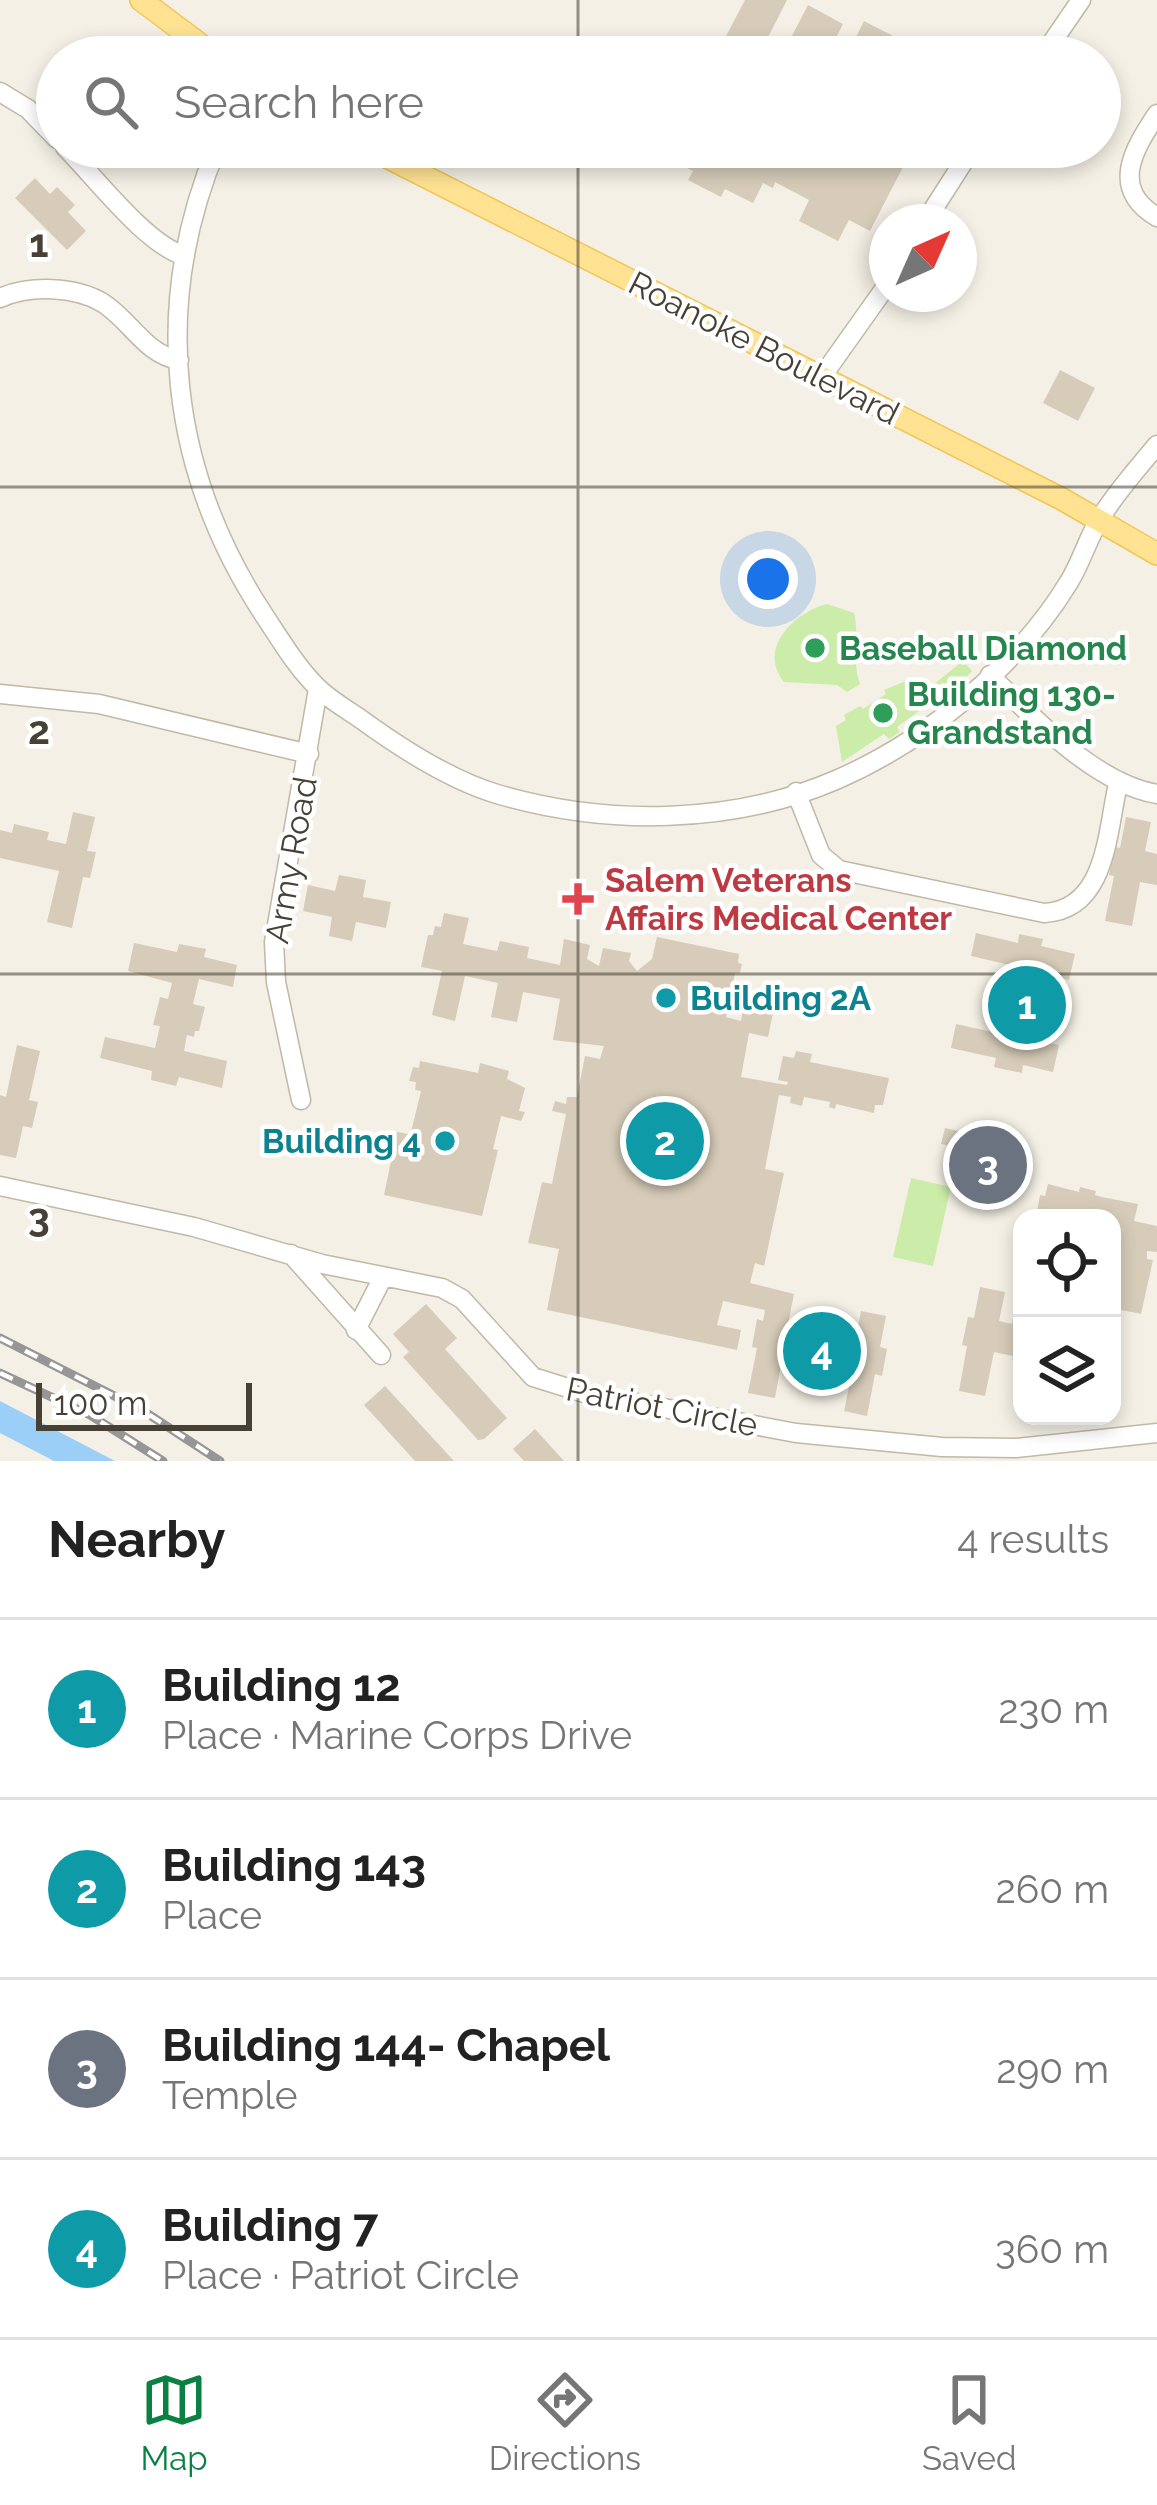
<!DOCTYPE html>
<meta charset="utf-8">
<style>
body{margin:0;font-family:Raleway,sans-serif;background:#f2f2f2;color:#222}
.controls{position:absolute;right:36px;bottom:36px;display:grid;overflow:hidden;border-radius:24px;box-shadow:0 6px 18px #0003}
.controls button{width:108px;height:108px;display:grid;place-items:center;padding:0;border:0;border-bottom:3px solid #e0e0e0;background:#fff;color:#222;font:60px sans-serif}
.compass{position:absolute;left:869px;top:204px;width:108px;height:108px;border-radius:50%;background:#fff;box-shadow:0 6px 18px #0003;rotate:45deg}
.scale{position:absolute;left:36px;bottom:30px;width:216px;box-sizing:border-box;padding-left:12px;border:6px solid #474034;border-top:0;font-size:33px;line-height:42px;white-space:nowrap;color:#474034;-webkit-text-stroke:9px #fff;paint-order:stroke}
.you{position:absolute;left:768px;top:579px;width:42px;height:42px;margin:-30px;border:9px solid #fff;border-radius:50%;background:#1a73e8;box-shadow:0 0 0 18px #1a73e833}
.badge{display:grid;place-items:center;width:78px;height:78px;border-radius:50%;background:#0b8043;color:#fff;font-size:39px;font-weight:700}
.pin{position:absolute;translate:-50% -50%;border:6px solid #fff;box-shadow:0 3px 12px #0006}
.list{margin:0;padding:0;list-style:none}
h2{display:flex;justify-content:space-between;align-items:center;height:156px;margin:0;padding:0 48px;font-size:51px}
h2 small{font-size:39px;font-weight:400;color:#767676}
.list li{display:grid;grid-template-columns:78px 1fr auto;gap:36px;align-items:center;box-sizing:border-box;height:180px;padding:0 48px;border-top:3px solid #e0e0e0}
.list b{display:block;font-size:45px;white-space:nowrap}
.list p{margin:0;font-size:39px;white-space:nowrap;color:#767676}
.list em{font-size:39px;font-style:normal;color:#767676}
.icon{flex:none;width:66px;height:66px;fill:none;stroke:currentColor;stroke-width:2;stroke-linecap:round;stroke-linejoin:round}
.map{position:relative;flex:none;width:1157px;height:1461px;overflow:hidden}
.search{position:absolute;background:#fff;box-shadow:0 6px 18px #0003;left:36px;right:36px;top:36px;height:132px;display:flex;align-items:center;gap:30px;box-sizing:border-box;padding:0 42px;border-radius:66px;color:#767676;font-size:45px}
.sheet{height:876px;background:#fff}
nav{display:flex;justify-content:space-around;align-items:center;box-sizing:border-box;height:168px;border-top:3px solid #e0e0e0;background:#fff;font-size:33px;color:#767676}
nav a{display:grid;justify-items:center;gap:6px}
nav .on{color:#0b8043}
.map>svg:first-child{display:block}
.green{fill:#cceda9}
.water{fill:#9bcff8}
.building{fill:#d7ccb9}
.lines{fill:none;stroke-linecap:round;stroke-linejoin:round}
.minor-casing{stroke:#c1b8a6;stroke-width:21}
.major-casing{stroke:#f0c657;stroke-width:24}
.minor{stroke:#fff;stroke-width:18}
.major{stroke:#ffe393;stroke-width:21}
.rail-casing{stroke:#969696;stroke-width:9}
.rail{stroke:#fff;stroke-width:4.5;stroke-dasharray:14;stroke-linecap:butt}
.grid{fill:none;stroke:#474034;stroke-width:3;stroke-opacity:0.55}
.leisure-dot{fill:#2e9e5b;stroke:#fff;stroke-width:4.5}
.health-dot{fill:#e0444e;stroke:#fff;stroke-width:4.5}
.culture-dot{fill:#0f9aa8;stroke:#fff;stroke-width:4.5}
.labels{text-anchor:middle;dominant-baseline:central;stroke-width:9;stroke-linejoin:round;paint-order:stroke}
.street-label{font-size:33px;fill:#474034;stroke:#fff}
.leisure-label{font-size:33px;font-weight:bold;fill:#27864d;stroke:#fff;text-anchor:start}
.health-label{font-size:33px;font-weight:bold;fill:#be3a42;stroke:#fff;text-anchor:start}
.culture-label{font-size:33px;font-weight:bold;fill:#0d838f;stroke:#fff;text-anchor:start}
.grid-label{font-size:39px;text-anchor:middle;font-weight:bold;fill:#474034;stroke:#fff;stroke-width:9;stroke-linejoin:round;paint-order:stroke}
</style>
<div class="map">
<svg width="1157" height="1461" viewBox="0 0 1157 1461">
<rect width="100%" height="100%" fill="#f4f0e5"/>
<path class="green" d="M827 604 854 613C860 636 851 660 860 684L847 692 837 685 784 682C757 649 794 612 827 604Z
M963 661 972 671 966 677 897 727 900 732 889 739 884 734 842 762 836 726 846 720 844 715 860 706 863 709 886 694 884 690 908 680 930 692 934 684Z
M911 1178 951 1187 933 1266 893 1257Z"/>
<path class="water" d="M0 1401 115 1461H54L0 1433Z"/>
<path class="building" d="M745 0H787L758 57H715Z
M808 5 843 24 826 57H781Z
M864 21 899 39 889 57H846Z
M674 147H907L899 162 904 165 870 231 849 220 838 241 799 221 809 200 775 182 773 188 763 183 753 203 725 189 721 197 688 180 693 171 668 158Z
M35 178 50 194 57 187 75 205 68 212 86 231 67 250 15 198Z
M1060 370 1095 388 1078 421 1043 403Z
M73 812 95 817 87 851 96 852 90 878 83 877 72 928 47 922 59 871 0 858V830L12 833 14 824 49 832 47 840 66 844Z
M1126 817 1151 822 1145 851 1157 854V885L1140 882 1132 926 1105 921 1114 876 1109 875 1114 847 1120 848Z
M339 875 366 880 363 897 391 902 386 928 356 922 352 941 329 936 332 917 303 911 308 885 335 891Z
M444 913 469 918 463 944 497 951 500 941 529 947 527 958 560 965 564 939 590 945 587 959 599 966 603 948 631 953 629 961 637 971 652 959 657 937 739 954 738 963 742 964 740 973H735L726 1017 741 1021 744 1002 774 1008 768 1037 749 1033 741 1077 787 1085 788 1082 778 1080 783 1056 794 1058 796 1051 812 1054 810 1062 889 1078 883 1105H875L874 1113 836 1104 835 1109 829 1107 830 1102 804 1097 802 1106 790 1103 791 1097 779 1095 765 1169 784 1173 764 1266 755 1263 750 1283 794 1294 788 1324 801 1326 803 1320 837 1327 836 1335 856 1339 861 1311 886 1316 880 1347 887 1349 882 1376 875 1374 867 1416 844 1411 853 1367 831 1363 830 1368 783 1354 775 1398 748 1393 757 1348 752 1347 757 1319 763 1321 765 1310 723 1301 717 1325 741 1330 737 1350 547 1310 559 1249 528 1243 542 1182 552 1184 566 1114 552 1111 555 1101 566 1104 567 1097H577L585 1056 600 1059 604 1046 553 1040 560 999 523 992 517 1022 491 1017 498 983 465 976 455 1021 432 1015 442 971 421 967 428 935H433L435 926 441 927Z
M976 933 1018 943 1019 934 1043 939 1041 946 1075 954 1069 980 1041 973 1037 993 1062 998 1057 1024 1031 1018 1026 1038 1059 1045 1053 1072 1023 1065 1022 1073 994 1067 996 1058 951 1048 956 1024 997 1033 1001 1014 992 1012 1000 977 1007 979 1010 965 971 956Z
M134 943 177 952 179 944 206 949 204 957 237 965 233 987 199 979 193 1004 205 1007 199 1031H195L194 1037 187 1035 184 1051 227 1061 222 1088 179 1077 176 1086 151 1080 152 1071 100 1058 105 1037 155 1048 160 1026 153 1025 160 997 168 999 172 983 128 971Z
M17 1045 40 1051 29 1100 38 1102 32 1128 23 1126 16 1158 0 1155V1095L6 1097Z
M420 1061 478 1073 480 1063 509 1071 507 1079 525 1088 519 1111 525 1112 521 1121 501 1116 493 1149 498 1150 482 1216 384 1195 397 1132 409 1134 412 1128 421 1091 415 1090 416 1082 409 1081 413 1067 419 1068Z
M945 1128 967 1133 963 1149 941 1144Z
M976 1135 1008 1142 1000 1182 1004 1183 1001 1198 993 1196 992 1201 970 1196 972 1190 963 1188 965 1177 971 1178Z
M1048 1184 1079 1192 1080 1187 1096 1191 1095 1195 1102 1197 1138 1204 1134 1221 1157 1226V1252L1147 1251V1259L1153 1260 1141 1314 1112 1308V1218H1036L1040 1195 1045 1196Z
M980 1287 1005 1292 999 1321 1012 1324 1013 1318 1022 1320V1362L1012 1360 1013 1356 994 1352 985 1396 959 1391 967 1346 962 1345 968 1317 974 1318Z
M426 1304 457 1338 445 1349 507 1418 484 1439 478 1440 403 1357 409 1352 393 1334Z
M385 1386 454 1461H415L364 1405Z
M535 1429 564 1461H524L513 1449Z"/>
<g class="lines">
<defs>
<path id="minor" d="M1042 57 1081 0
M0 92 28 109 57 139
M1157 114C1134 149 1109 188 1157 217
M65 147C95 177 146 245 185 256
M217 147C150 307 170 472 264 615 280 639 297 668 318 688 330 700 348 710 362 720 402 749 450 780 497 794 606 826 731 825 836 780 926 741 1018 666 1069 582 1082 561 1088 537 1101 517 1117 491 1138 468 1157 445
M925 222 973 147
M0 298C30 285 75 286 103 303 131 321 146 355 179 360
M821 378 887 285
M990 675C1033 718 1096 784 1157 794
M0 694 99 704 309 754
M796 792 821 855 839 870 1044 913C1107 910 1107 831 1118 784
M301 1100 276 982 274 942 318 689
M0 1186 194 1227 322 1264 442 1288 462 1299 533 1377 584 1393 796 1433 942 1447 1016 1448 1157 1433
M291 1254 381 1355
M356 1330 383 1277"/>
<path id="major" d="M141 0 217 57
M367 147 1062 499 1157 554"/>
</defs>
<use href="#minor" class="minor-casing"/>
<use href="#major" class="major-casing"/>
<use href="#minor" class="minor"/>
<use href="#major" class="major"/>
<defs>
<path id="rail" d="M0 1338 142 1410 220 1461
M0 1373 90 1415 163 1461"/>
</defs>
<use href="#rail" class="rail-casing"/>
<use href="#rail" class="rail"/>
</g>
<path class="grid" d="M578 0V57M578 147V1461M0 487H1157M0 974H1157"/>
<g class="leisure-dot">
<circle cx="815" cy="648" r="12"/>
<circle cx="883" cy="713" r="12"/>
</g>
<path class="health-dot" d="M572 881h12v12h12v12h-12v12h-12v-12h-12v-12h12z"/>
<g class="culture-dot">
<circle cx="666" cy="998" r="12"/>
<circle cx="445" cy="1141" r="12"/>
</g>
<g class="labels">
<g class="street-label">
<text transform="translate(764 348) rotate(27)">Roanoke Boulevard</text>
<text transform="translate(291 860) rotate(-80)">Army Road</text>
<text transform="translate(662 1407) rotate(11)">Patriot Circle</text>
</g>
<g class="leisure-label">
<text x="839" y="648">Baseball Diamond</text>
<text x="907" y="694">Building 130-<tspan x="907" dy="38">Grandstand</tspan></text>
</g>
<g class="health-label">
<text x="605" y="880">Salem Veterans<tspan x="605" dy="38">Affairs Medical Center</tspan></text>
</g>
<g class="culture-label">
<text x="690" y="998">Building 2A</text>
<text x="421" y="1141" text-anchor="end">Building 4</text>
</g>
</g>
<g class="grid-label">
<text x="39" y="257">1</text>
<text x="39" y="744">2</text>
<text x="39" y="1231">3</text>
</g>
</svg>
<div class="controls">
<button><svg class="icon" aria-label="locate" viewBox="0 0 24 24"><circle cx="12" cy="12" r="6"/><path d="M12 2v4M12 18v4M2 12h4M18 12h4"/></svg></button>
<button><svg class="icon" aria-label="layers" viewBox="0 0 24 24"><path d="M12 4l9 5-9 5-9-5zM3 14l9 5 9-5"/></svg></button>
</div>
<svg class="compass" viewBox="-18 -18 36 36"><path d="M0-13l5 13h-10z" fill="#e53935"/><path d="M0 13l5-13h-10z" fill="#767676"/></svg>
<div class="scale">100 m</div>
<div class="you"></div>
<div class="pin badge" style="left:1027px;top:1005px;background:#0f9aa8">1</div>
<div class="pin badge" style="left:665px;top:1141px;background:#0f9aa8">2</div>
<div class="pin badge" style="left:988px;top:1165px;background:#6b7280">3</div>
<div class="pin badge" style="left:822px;top:1351px;background:#0f9aa8">4</div>
<div class="search"><svg class="icon" aria-label="search" viewBox="0 0 24 24"><circle cx="10" cy="10" r="6"/><path d="M15 15l6 6"/></svg>Search here</div>
</div>
<section class="sheet">
<h2>Nearby<small>4 results</small></h2>
<ul class="list">
<li><span class="badge" style="background:#0f9aa8">1</span><div><b>Building 12</b><p>Place · Marine Corps Drive</p></div><em>230 m</em></li>
<li><span class="badge" style="background:#0f9aa8">2</span><div><b>Building 143</b><p>Place</p></div><em>260 m</em></li>
<li><span class="badge" style="background:#6b7280">3</span><div><b>Building 144- Chapel</b><p>Temple</p></div><em>290 m</em></li>
<li><span class="badge" style="background:#0f9aa8">4</span><div><b>Building 7</b><p>Place · Patriot Circle</p></div><em>360 m</em></li>
</ul>
</section>
<nav>
<a class="on"><svg class="icon" aria-label="map" viewBox="0 0 24 24"><path d="M3 6l6-2 6 2 6-2v14l-6 2-6-2-6 2zM9 4v14M15 6v14"/></svg>Map</a>
<a><svg class="icon" aria-label="directions" viewBox="0 0 24 24"><path d="M12 3l9 9-9 9-9-9zM9 14v-3h6M13 9l2 2-2 2"/></svg>Directions</a>
<a><svg class="icon" aria-label="saved" viewBox="0 0 24 24"><path d="M7 4h10v16l-5-4-5 4z"/></svg>Saved</a>
</nav>
